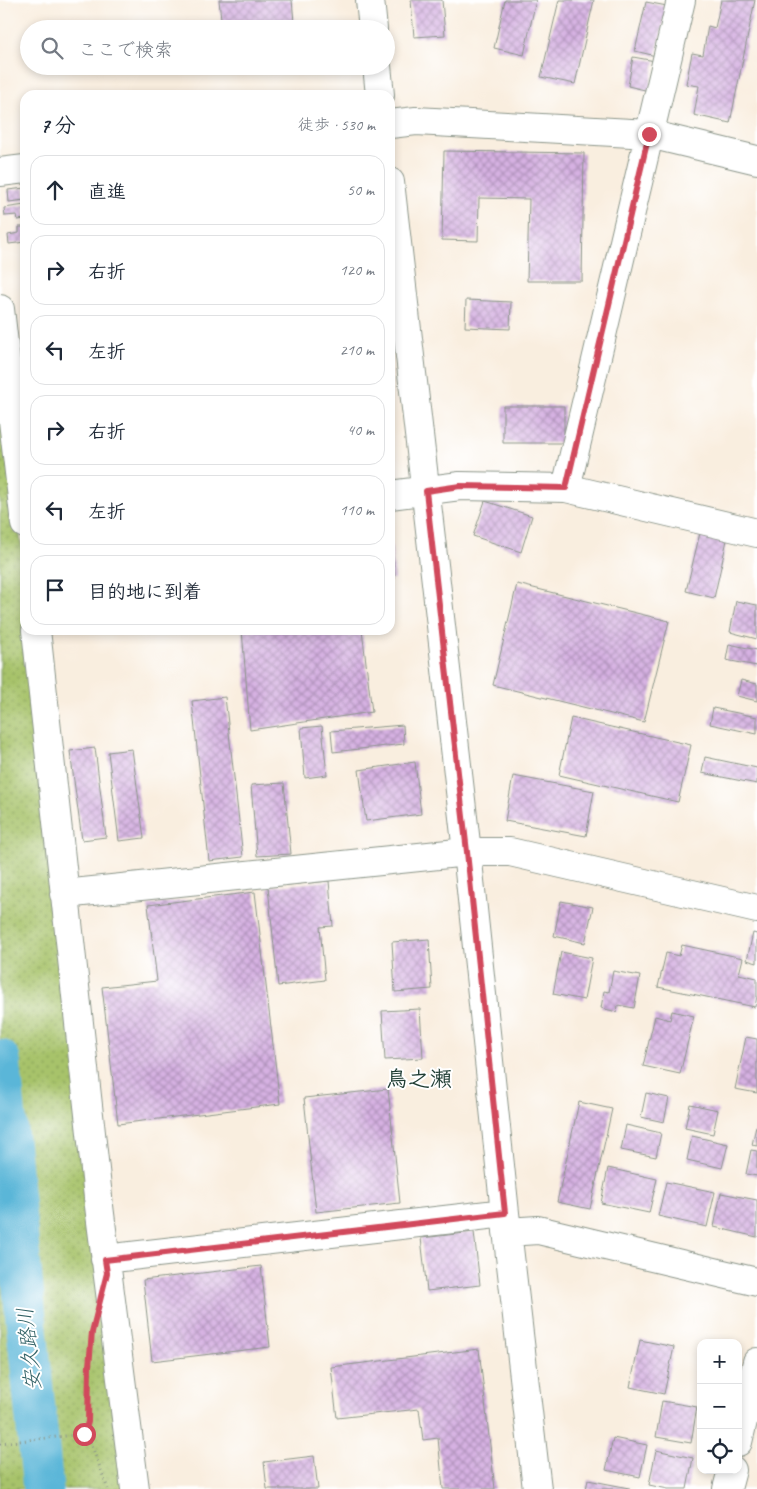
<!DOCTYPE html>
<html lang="ja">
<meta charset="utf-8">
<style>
body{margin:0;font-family:Caveat,"Klee One",sans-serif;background:#f2f2f3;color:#1f2937}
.controls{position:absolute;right:15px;bottom:15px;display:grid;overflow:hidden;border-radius:10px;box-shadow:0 2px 8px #0003}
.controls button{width:45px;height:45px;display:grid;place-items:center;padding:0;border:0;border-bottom:1px solid #e0e1e3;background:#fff;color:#1f2937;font:25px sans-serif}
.stop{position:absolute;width:15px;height:15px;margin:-11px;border:4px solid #d1495b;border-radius:50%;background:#fff}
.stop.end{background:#d1495b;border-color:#fff;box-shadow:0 1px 5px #0008}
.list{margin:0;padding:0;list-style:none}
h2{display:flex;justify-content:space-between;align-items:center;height:65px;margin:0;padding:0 20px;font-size:21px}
h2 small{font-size:16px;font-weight:400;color:#747a83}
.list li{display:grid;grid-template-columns:32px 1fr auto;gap:15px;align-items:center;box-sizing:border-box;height:70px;margin:0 10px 10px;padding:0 10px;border:1px solid #e0e1e3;border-radius:15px}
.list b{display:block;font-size:19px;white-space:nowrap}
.list em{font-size:16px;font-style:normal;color:#747a83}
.icon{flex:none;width:28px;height:28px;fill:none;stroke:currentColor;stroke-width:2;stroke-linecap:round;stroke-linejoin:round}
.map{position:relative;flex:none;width:757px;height:1489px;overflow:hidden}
.search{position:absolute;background:#fff;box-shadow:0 2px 8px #0003;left:20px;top:20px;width:375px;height:55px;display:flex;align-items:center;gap:12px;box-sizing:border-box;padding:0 18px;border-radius:28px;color:#747a83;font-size:19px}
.panel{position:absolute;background:#fff;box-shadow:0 2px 8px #0003;left:20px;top:90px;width:375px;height:545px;border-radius:15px}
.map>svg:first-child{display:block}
.grass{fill:url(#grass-dots);stroke:#63804f}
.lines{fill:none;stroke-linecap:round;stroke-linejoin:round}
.river{stroke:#5ab6d8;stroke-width:41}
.building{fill:url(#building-cross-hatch)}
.minor-casing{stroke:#8c968a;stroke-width:30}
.path{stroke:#8c968a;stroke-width:3;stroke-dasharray:1 4;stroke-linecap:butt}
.minor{stroke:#fff;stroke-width:28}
.route{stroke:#d1495b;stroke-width:6}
.labels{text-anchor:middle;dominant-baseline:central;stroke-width:4;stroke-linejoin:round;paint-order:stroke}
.water-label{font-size:21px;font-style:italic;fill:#316165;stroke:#fff}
.quarter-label{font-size:22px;font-weight:bold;fill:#1f3d34;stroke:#fff}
</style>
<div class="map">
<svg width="757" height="1489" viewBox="0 0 757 1489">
<defs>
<pattern id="grass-dots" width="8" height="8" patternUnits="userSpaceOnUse" patternTransform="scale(1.25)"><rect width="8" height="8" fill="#a7c36a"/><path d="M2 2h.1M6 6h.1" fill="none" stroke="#87a058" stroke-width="1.8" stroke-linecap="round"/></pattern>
<pattern id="building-cross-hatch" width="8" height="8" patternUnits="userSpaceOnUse" patternTransform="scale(1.25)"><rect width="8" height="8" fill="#d6b1e2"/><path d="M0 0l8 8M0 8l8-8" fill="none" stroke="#ad91b8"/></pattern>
</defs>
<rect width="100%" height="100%" fill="#fff"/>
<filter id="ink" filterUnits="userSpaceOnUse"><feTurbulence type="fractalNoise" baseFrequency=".02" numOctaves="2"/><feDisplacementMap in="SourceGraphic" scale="10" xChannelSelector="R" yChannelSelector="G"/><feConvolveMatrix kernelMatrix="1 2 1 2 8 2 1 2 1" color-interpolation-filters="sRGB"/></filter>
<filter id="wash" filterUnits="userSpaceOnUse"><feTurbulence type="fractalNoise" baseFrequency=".0096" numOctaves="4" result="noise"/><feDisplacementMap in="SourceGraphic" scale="20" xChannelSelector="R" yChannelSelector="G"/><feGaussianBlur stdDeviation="1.12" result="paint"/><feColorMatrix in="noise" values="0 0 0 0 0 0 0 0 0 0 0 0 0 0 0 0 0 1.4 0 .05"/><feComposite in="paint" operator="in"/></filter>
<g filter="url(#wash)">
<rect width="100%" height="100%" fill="#f9eedf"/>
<path class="grass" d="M0 393 25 571V630L135 1489H0Z"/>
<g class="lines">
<path class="river" d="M0 1060 43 1489"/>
</g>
<g id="blocks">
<path class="building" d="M219 0H292L294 22 238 29H222Z
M411 0H442L445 35 414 37Z
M505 0H536L524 55 494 48Z
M559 0H594L575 84 541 77Z
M721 0H755L730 123 694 115 699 86 686 84 692 53 703 55 708 26 715 28Z
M646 2 667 6 656 56 635 51Z
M633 57 655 61 649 91 628 86Z
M444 151 584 153 582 281H527L529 199 479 198 478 241 442 240Z
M25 188V200L9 202 8 190Z
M25 205V219L18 220 17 215 5 216 4 208Z
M19 227H25V242L9 244 8 235 19 233Z
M466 300 511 302 510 329 465 327Z
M503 406H564V443H503Z
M485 501 532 516 521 552 473 536Z
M700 533 727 540 714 598 686 591Z
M390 542H391L395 579H390Z
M517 584 669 621 644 722 493 685Z
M736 601 757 605V639L730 632Z
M242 630H362L372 712 250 730Z
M729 644 757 650V666L726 660Z
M741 680 757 684V701L737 696Z
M225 697 243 857 209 861 192 701Z
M713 708 757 717V734L710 724Z
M571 718 691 745 678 802 559 775Z
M403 725 404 744 333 752 331 731Z
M322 726 327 775 305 778 301 728Z
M95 748 106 837 82 840 70 751Z
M132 749 144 838 119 841 108 752Z
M705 757 757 768V784L702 773Z
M415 762 421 814 366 821 359 770Z
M513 776 594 791 586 836 505 821Z
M284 783 291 854 257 856 251 785Z
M329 881 333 926 320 927 325 980 278 986 268 887Z
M255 892 280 1104 118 1124 102 987 157 981 148 905Z
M561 901 593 907 585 943 554 936Z
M753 933 757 934V963L747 960Z
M429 939 432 989 395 992 392 942Z
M682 945 743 958 739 974 757 978V996L755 1007 658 987 666 953 679 956Z
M561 952 592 958 584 1000 553 994Z
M613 971 640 976 634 1008 618 1005 617 1012 601 1008 604 991 609 992Z
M420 1009 423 1058 385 1060 382 1011Z
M672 1011 694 1016 680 1074 643 1066 655 1016 670 1020Z
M746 1037 757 1039V1093L735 1089Z
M388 1089 400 1203 316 1212 304 1098Z
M646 1093 669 1098 664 1122 641 1117Z
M579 1102 612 1109 590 1209 557 1202Z
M690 1104 718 1110 713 1134 685 1128Z
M626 1125 661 1133 656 1157 621 1150Z
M756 1126H757V1146L752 1145Z
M692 1136 728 1144 722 1168 687 1160Z
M751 1150 757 1151V1176L746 1174Z
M608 1168 657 1179 649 1213 601 1203Z
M666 1182 715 1192 707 1227 658 1216Z
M721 1193 757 1200V1237L714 1227Z
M474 1232 480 1285 427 1291 421 1238Z
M261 1266 270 1347 152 1361 143 1280Z
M640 1340 674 1347 664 1394 630 1387Z
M479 1349 495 1489H443L438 1438 423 1440 419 1409 337 1418 331 1367Z
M662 1401 697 1407 691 1443 656 1437Z
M613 1438 647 1445 640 1477 606 1470Z
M656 1450 693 1458 687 1489H668L649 1485Z
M314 1456 318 1489H267L264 1462Z
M588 1480 629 1488V1489H586Z"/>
</g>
</g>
<g filter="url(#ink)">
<use href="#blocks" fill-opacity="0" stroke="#8c968a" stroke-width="1"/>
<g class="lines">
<defs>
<path id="minor" d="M370 0 373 29
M377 66 380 95
M390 124 416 121 649 134 757 160
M0 172 25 169
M390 182 467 852 505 1213 537 1489
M0 309 25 524
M566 488 681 0
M390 495 460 486 566 488 757 533
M36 630 99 1206 135 1489
M64 894 467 852H510L757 909
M507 1232 538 1230 757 1282
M105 1259 505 1213
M738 1442 757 1362
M727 1489 732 1470"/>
</defs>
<use href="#minor" class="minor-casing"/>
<path class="path" d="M84 1434 90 1441 108 1489
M0 1443 84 1434 88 1423 91 1350"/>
<use href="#minor" class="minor"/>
</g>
</g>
<g class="lines" filter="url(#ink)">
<path class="route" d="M84 1434 88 1422 89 1366 92 1332 107 1273 105 1260 505 1213 467 852 426 491 460 486 566 488 649 134"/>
</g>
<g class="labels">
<g class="water-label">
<text transform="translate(29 1349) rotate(-96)">安久路川</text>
</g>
<g class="quarter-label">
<text x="419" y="1079">鳥之瀬</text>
</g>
</g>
</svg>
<div class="controls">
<button>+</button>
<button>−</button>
<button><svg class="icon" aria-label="locate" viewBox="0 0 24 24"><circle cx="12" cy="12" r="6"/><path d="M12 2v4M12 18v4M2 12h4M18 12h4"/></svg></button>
</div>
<div class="stop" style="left:84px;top:1434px"></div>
<div class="stop end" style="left:649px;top:134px"></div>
<div class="search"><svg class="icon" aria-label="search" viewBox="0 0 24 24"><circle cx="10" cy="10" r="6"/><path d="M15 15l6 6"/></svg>ここで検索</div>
<section class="panel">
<h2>7 分<small>徒歩 · 530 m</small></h2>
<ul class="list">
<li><svg class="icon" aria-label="ahead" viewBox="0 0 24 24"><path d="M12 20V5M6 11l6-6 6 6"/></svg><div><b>直進</b></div><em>50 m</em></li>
<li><svg class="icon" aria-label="right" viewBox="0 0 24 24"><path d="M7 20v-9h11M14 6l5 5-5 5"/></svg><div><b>右折</b></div><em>120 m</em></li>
<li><svg class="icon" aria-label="left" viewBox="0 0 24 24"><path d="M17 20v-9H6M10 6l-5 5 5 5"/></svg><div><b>左折</b></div><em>210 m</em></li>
<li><svg class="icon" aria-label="right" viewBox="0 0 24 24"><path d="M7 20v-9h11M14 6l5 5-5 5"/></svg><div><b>右折</b></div><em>40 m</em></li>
<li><svg class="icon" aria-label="left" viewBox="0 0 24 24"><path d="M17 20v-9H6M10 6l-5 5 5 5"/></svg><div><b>左折</b></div><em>110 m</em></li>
<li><svg class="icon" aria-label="arrive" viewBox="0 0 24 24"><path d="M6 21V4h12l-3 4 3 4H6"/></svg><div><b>目的地に到着</b></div></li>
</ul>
</section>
</div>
